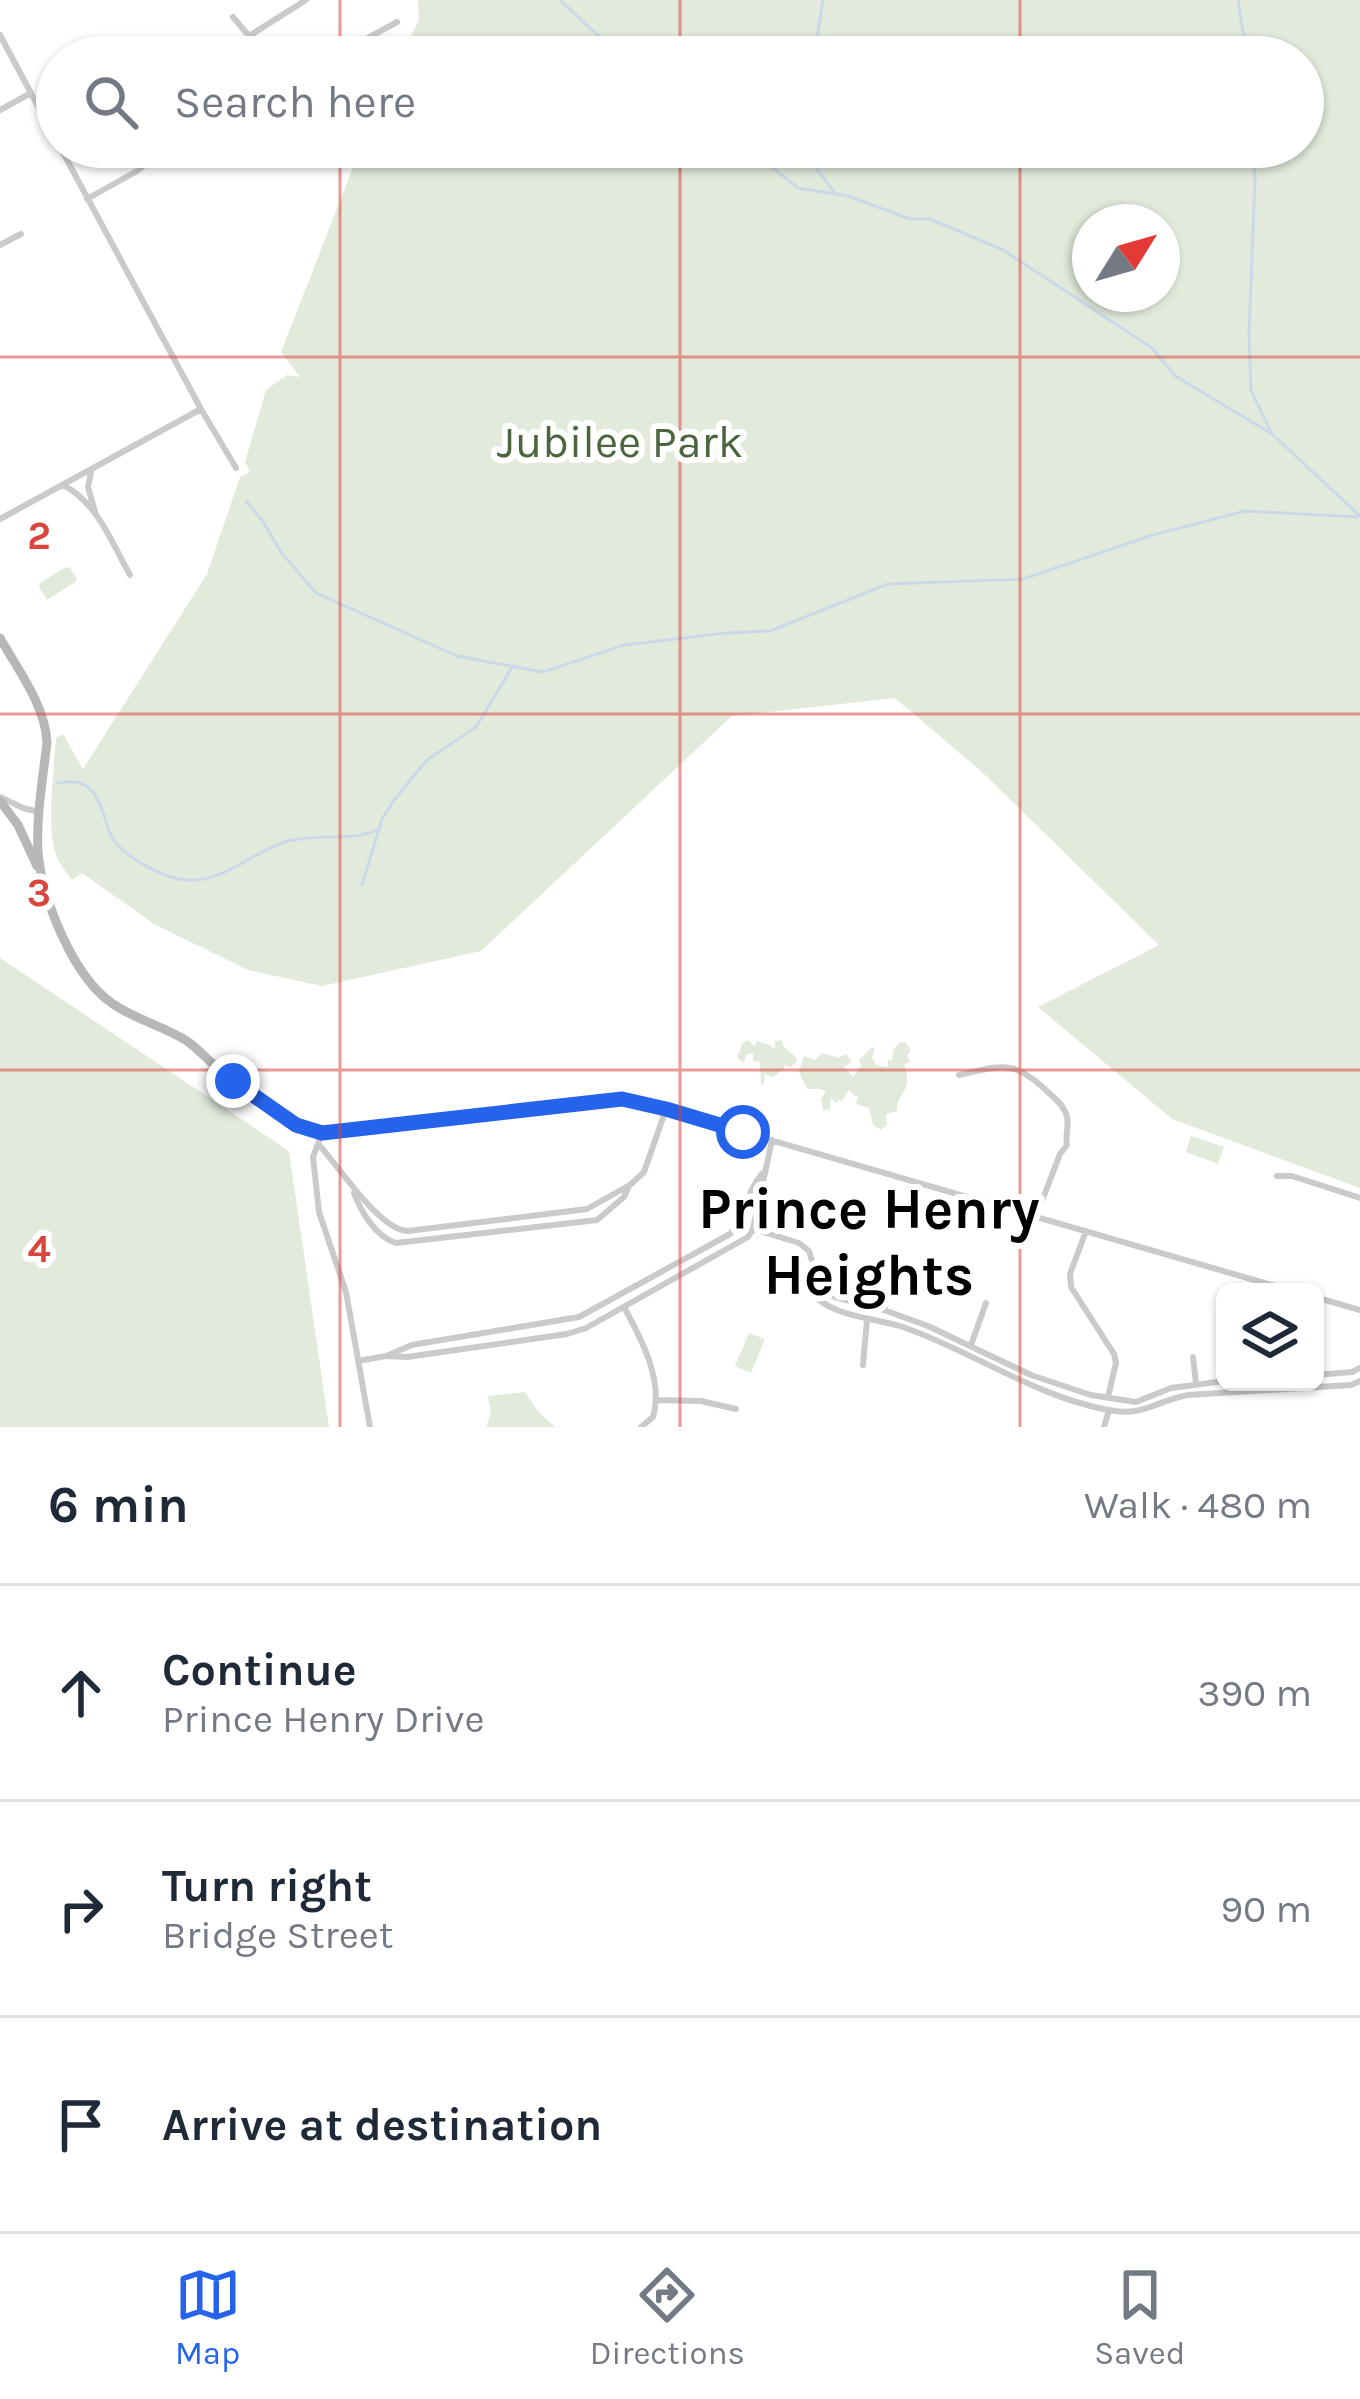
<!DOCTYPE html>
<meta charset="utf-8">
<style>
body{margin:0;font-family:Karla,sans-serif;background:#f6f6f7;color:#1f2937}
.controls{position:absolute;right:36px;bottom:36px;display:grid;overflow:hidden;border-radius:18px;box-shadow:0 3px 9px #0004}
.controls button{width:108px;height:108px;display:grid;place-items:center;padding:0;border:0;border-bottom:3px solid #e0e1e3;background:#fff;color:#1f2937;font:60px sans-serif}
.compass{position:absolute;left:1072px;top:204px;width:108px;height:108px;border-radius:50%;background:#fff;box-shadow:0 3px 9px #0004;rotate:53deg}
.stop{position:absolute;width:36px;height:36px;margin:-27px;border:9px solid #2563eb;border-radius:50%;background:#fff}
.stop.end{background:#2563eb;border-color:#fff;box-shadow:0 3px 12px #0008}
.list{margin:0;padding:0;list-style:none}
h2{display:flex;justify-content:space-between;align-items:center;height:156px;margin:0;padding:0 48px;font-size:51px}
h2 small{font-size:39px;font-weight:400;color:#747a83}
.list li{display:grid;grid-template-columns:78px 1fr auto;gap:36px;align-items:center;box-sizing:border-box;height:216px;padding:0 48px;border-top:3px solid #e0e1e3}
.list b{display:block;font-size:45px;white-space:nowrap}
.list p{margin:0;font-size:39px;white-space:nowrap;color:#747a83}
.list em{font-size:39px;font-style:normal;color:#747a83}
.icon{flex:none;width:66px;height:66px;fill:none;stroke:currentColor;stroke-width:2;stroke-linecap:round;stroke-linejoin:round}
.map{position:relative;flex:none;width:1360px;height:1427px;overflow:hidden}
.search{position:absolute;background:#fff;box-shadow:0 3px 9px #0004;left:36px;right:36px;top:36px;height:132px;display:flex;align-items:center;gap:30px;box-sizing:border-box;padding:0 42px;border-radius:66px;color:#747a83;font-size:45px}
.sheet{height:804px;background:#fff}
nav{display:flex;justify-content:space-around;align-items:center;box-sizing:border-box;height:168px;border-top:3px solid #e0e1e3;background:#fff;font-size:33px;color:#747a83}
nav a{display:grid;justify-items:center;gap:6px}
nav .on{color:#2563eb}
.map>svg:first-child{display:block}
.green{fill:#e2eadc;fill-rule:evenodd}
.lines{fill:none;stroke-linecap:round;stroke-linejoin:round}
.stream{stroke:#cad8e8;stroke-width:3}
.street{stroke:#cacaca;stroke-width:6}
.secondary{stroke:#b7b7b7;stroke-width:9}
.route{stroke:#2563eb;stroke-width:15}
.grid{fill:none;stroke:#d7473d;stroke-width:3;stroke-opacity:0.55}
.labels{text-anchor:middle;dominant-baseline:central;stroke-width:12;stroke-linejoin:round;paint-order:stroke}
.park-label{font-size:45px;fill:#4b653e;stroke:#fff}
.district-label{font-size:57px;font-weight:bold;fill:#000;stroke:#fff}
.grid-label{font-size:39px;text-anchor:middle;font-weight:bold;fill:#d7473d;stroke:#fff;stroke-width:12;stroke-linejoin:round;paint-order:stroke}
</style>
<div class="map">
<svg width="1360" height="1427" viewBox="0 0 1360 1427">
<rect width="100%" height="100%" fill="#fff"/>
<path class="green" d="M418 0H1360V1188L1172 1119 1038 1007 1159 945 982 772 895 698 732 716 481 951 322 986 248 970 154 924 82 873 72 880C67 873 59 864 56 855 46 827 54 769 56 738L63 734 83 769 207 574 240 477 250 472 245 462 266 390 287 375 300 377 281 352 361 147H1303V57H400L419 20ZM1090 222H1162V294H1090Z
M66 567 70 568 77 579 75 582 47 600 39 587 40 583Z
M0 958 289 1151 329 1427H0Z
M748 1040 755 1046 757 1041 772 1046 774 1051 775 1041 782 1040 784 1047 797 1058V1061L791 1067 784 1065V1069L773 1077 765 1074 764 1084 761 1086 760 1062 753 1061V1053L746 1055 744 1063 737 1058 743 1042Z
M905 1042 910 1048V1053L907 1054 910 1062 904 1064C914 1095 897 1089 897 1111L886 1114 887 1125 881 1130 873 1125 869 1108 856 1104 858 1096H855L849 1090 842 1101 838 1100 836 1104 831 1097 830 1109 823 1111 821 1099 826 1092 820 1089H807L799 1072 804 1056 815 1060 822 1053 839 1058 846 1054 852 1062 844 1067 853 1077 861 1066 859 1060 872 1047 875 1048 872 1058 876 1065 888 1067V1060L892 1061 893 1050 899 1043Z
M1191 1136 1224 1147 1218 1164 1186 1152Z
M749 1333 765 1339 751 1373 735 1366Z
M525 1392 537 1410 555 1427H486L491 1414 488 1396Z"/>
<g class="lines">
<path class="stream" d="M560 0 621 57
M1238 0 1247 57
M814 57 823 0
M747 147 798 188 848 196 910 219H930L1003 250 1152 348 1175 376 1272 434 1360 516
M808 147 818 171 834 192
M1253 147 1255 181 1249 334 1251 390 1272 434
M246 501 262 520 281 552 316 593 457 656 543 672 624 645 726 633 770 631 888 584 1023 579 1153 535 1245 511 1357 517
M58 783C69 781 84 781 92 791 101 801 105 820 110 833 119 855 162 878 186 880 225 883 254 850 288 841 319 833 350 843 379 829
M362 885 382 819 394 800 427 760 476 727 513 666"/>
<path class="street" d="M233 17 249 36 260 57
M0 35 57 142
M249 36 306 0
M333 57 397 22
M0 110 31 93
M60 147 201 409 236 468
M87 199 137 171 168 147
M0 245 21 234
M91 472 88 487 96 515
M63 485C97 502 112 543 130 575
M0 519 201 409
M0 797 23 808 39 812
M959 1075C1003 1065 1014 1059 1049 1093 1056 1099 1065 1107 1067 1117 1069 1126 1065 1136 1067 1145L1060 1154 1036 1217
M319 1145C339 1166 379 1230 408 1231L587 1209 630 1185 644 1172 666 1109
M1277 1176H1292L1360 1198
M354 1193C361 1212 376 1237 396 1243L597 1220 624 1197 628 1188
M753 1229 799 1243 809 1251 819 1284 823 1291 835 1297 884 1310 928 1326 1031 1375 1091 1395 1136 1402 1171 1388 1225 1381
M1086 1231 1070 1274 1071 1287 1114 1354 1116 1363 1108 1397
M814 1268 811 1291C828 1317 877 1318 903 1327 972 1351 1034 1396 1108 1410 1144 1417 1155 1401 1188 1395L1351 1385 1360 1381
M1315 1297 1360 1310
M624 1307C641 1338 664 1381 653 1417L641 1427
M884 1310 897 1264
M971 1345 986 1303
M386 1356 407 1357 567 1334 586 1328 748 1237 753 1229 772 1140
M1193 1357 1196 1383
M358 1361 386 1356 412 1345 579 1317 730 1234C746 1216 746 1192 762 1174
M863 1365 867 1320
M1315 1375 1352 1372 1360 1368
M656 1400 701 1401 736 1409
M370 1427 346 1292 319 1212 313 1157 322 1133 607 1100 635 1101 1296 1292
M1104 1427 1109 1410"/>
<path class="secondary" d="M0 638C18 670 45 705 47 742 43 778 36 816 38 852 42 899 73 977 113 1004 136 1020 164 1026 187 1041 197 1048 205 1057 214 1065 245 1093 282 1122 322 1133
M0 801 18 825 37 866"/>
</g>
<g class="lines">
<path class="route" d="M233 1081 296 1125 322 1133 622 1099 666 1109 743 1132"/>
</g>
<path class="grid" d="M340 0V57M680 0V57M1020 0V57M340 147V1427M680 147V1427M1020 147V1427M0 357H1360M0 714H1360M0 1070H1360"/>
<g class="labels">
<g class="park-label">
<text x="620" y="442">Jubilee Park</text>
</g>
<g class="district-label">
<text x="869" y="1209">Prince Henry<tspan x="869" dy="66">Heights</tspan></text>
</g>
</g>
<g class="grid-label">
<text x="39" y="549">2</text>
<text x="39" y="906">3</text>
<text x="39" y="1262">4</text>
</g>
</svg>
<div class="controls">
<button><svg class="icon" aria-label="layers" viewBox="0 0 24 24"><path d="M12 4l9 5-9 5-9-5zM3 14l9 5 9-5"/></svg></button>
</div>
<svg class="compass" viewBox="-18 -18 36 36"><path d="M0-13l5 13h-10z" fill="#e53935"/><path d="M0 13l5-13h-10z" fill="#747a83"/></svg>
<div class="stop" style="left:743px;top:1132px"></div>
<div class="stop end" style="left:233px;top:1081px"></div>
<div class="search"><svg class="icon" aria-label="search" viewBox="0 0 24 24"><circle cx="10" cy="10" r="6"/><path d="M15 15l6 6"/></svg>Search here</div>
</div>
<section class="sheet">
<h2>6 min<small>Walk · 480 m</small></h2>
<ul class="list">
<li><svg class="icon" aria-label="ahead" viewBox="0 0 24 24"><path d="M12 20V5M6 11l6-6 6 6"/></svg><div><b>Continue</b><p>Prince Henry Drive</p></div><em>390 m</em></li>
<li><svg class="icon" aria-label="right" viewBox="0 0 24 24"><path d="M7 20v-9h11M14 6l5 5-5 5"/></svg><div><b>Turn right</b><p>Bridge Street</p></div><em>90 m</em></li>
<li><svg class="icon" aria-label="arrive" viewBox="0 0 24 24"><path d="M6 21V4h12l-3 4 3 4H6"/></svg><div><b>Arrive at destination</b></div></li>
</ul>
</section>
<nav>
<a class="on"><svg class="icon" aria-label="map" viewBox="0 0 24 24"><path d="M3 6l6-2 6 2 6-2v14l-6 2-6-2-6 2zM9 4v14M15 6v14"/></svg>Map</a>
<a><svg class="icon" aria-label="directions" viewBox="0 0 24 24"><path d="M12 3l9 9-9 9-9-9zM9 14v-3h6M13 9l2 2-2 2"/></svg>Directions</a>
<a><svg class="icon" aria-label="saved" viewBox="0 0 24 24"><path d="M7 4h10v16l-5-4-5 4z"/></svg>Saved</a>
</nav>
